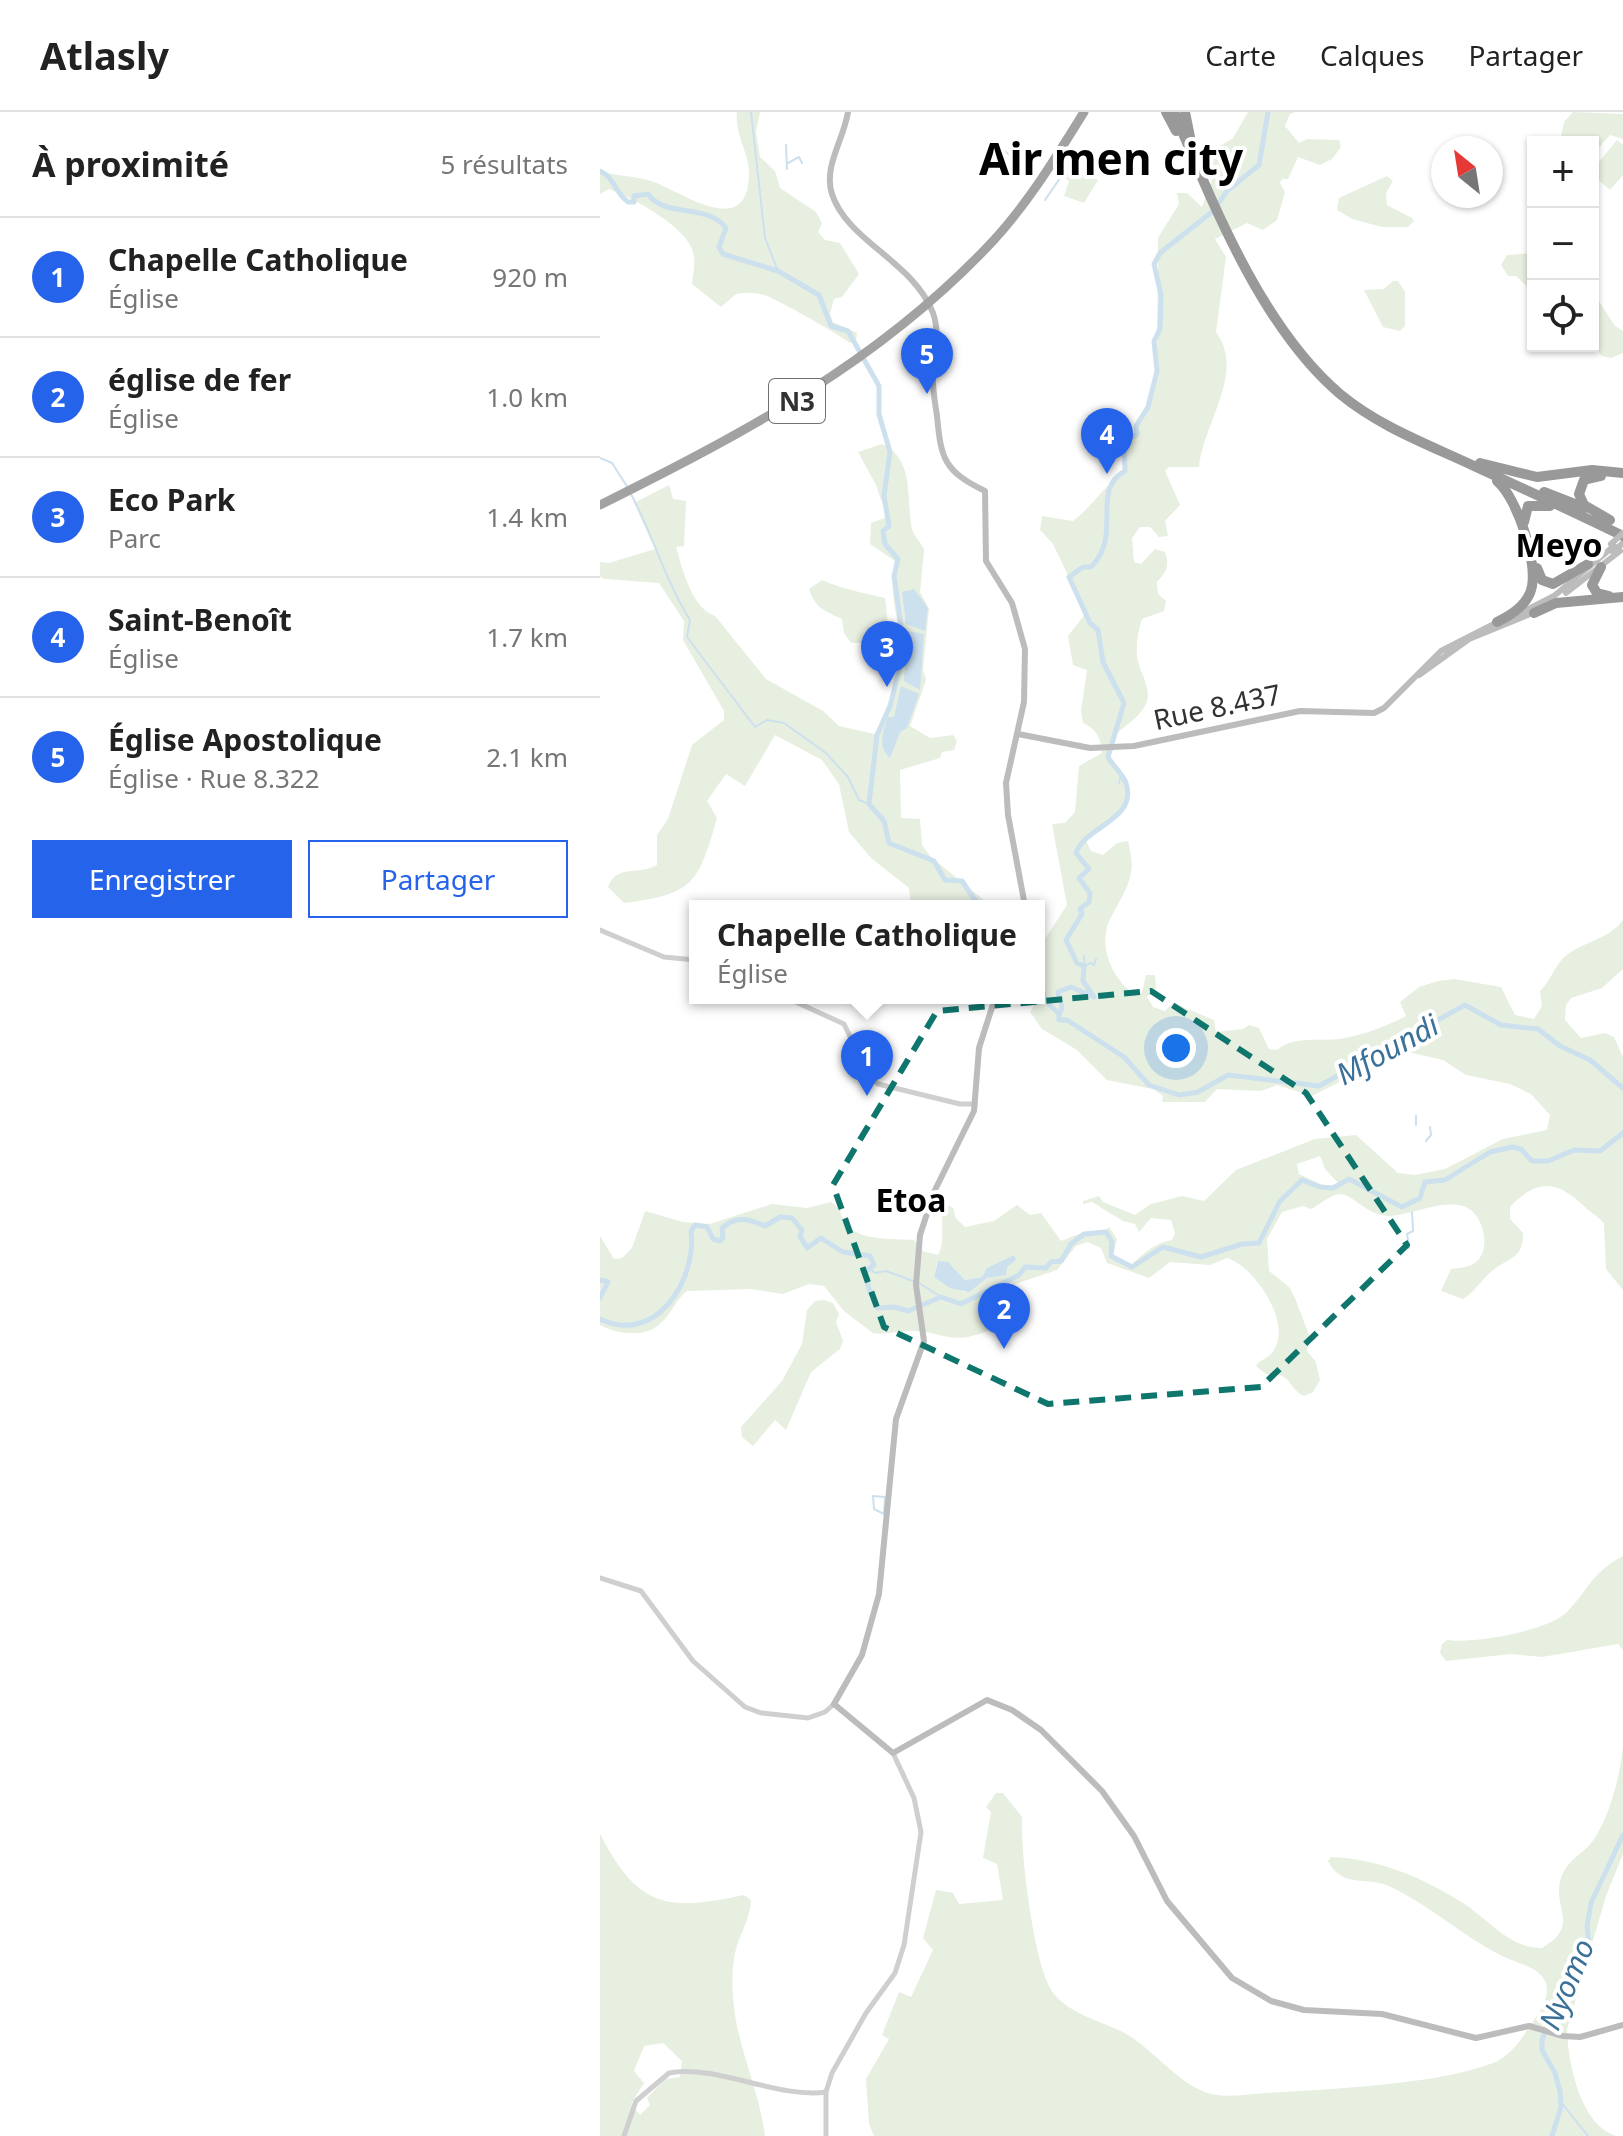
<!DOCTYPE html>
<html lang="fr">
<meta charset="utf-8">
<style>
body{margin:0;font-family:"Noto Sans",sans-serif;background:#f2f2f2;color:#222}
.controls{position:absolute;right:24px;top:24px;display:grid;overflow:hidden;border-radius:0px;box-shadow:0 2px 6px #0004}
.controls button{width:72px;height:72px;display:grid;place-items:center;padding:0;border:0;border-bottom:2px solid #e0e0e0;background:#fff;color:#222;font:40px sans-serif}
.compass{position:absolute;left:831px;top:24px;width:72px;height:72px;border-radius:50%;background:#fff;box-shadow:0 2px 6px #0004;rotate:330deg}
.you{position:absolute;left:576px;top:936px;width:28px;height:28px;margin:-20px;border:6px solid #fff;border-radius:50%;background:#1a73e8;box-shadow:0 0 0 12px #1a73e833}
.badge{display:grid;place-items:center;width:52px;height:52px;border-radius:50%;background:#2563eb;color:#fff;font-size:26px;font-weight:700}
.pin{position:absolute;translate:-50% -66px;filter:drop-shadow(0 2px 4px #0008)}
.pin::after{content:'';position:absolute;top:42px;width:28px;height:24px;background:inherit;clip-path:polygon(0 0,100% 0,50% 100%)}
.popup{position:absolute;left:89px;top:788px;width:356px;height:104px;box-sizing:border-box;display:grid;place-content:center;border-radius:0px;background:#fff;filter:drop-shadow(0 2px 6px #0005);font-size:26px;white-space:nowrap;color:#767676}
.popup b{font-size:30px;color:#222}
.popup::after{content:'';position:absolute;left:50%;top:100%;margin-left:-16px;border:16px solid transparent;border-top-color:#fff}
.list{margin:0;padding:0;list-style:none}
h2{display:flex;justify-content:space-between;align-items:center;height:104px;margin:0;padding:0 32px;font-size:34px}
h2 small{font-size:26px;font-weight:400;color:#767676}
.list li{display:grid;grid-template-columns:52px 1fr auto;gap:24px;align-items:center;box-sizing:border-box;height:120px;padding:0 32px;border-top:2px solid #e0e0e0}
.list b{display:block;font-size:30px;white-space:nowrap}
.list p{margin:0;font-size:26px;white-space:nowrap;color:#767676}
.list em{font-size:26px;font-style:normal;color:#767676}
.actions{display:flex;gap:16px;padding:24px 32px}
.actions a{flex:1;padding:18px 0;border:2px solid #2563eb;border-radius:0px;text-align:center;font-size:28px;color:#2563eb}
.actions .main{background:#2563eb;color:#fff}
.icon{flex:none;width:44px;height:44px;fill:none;stroke:currentColor;stroke-width:2;stroke-linecap:round;stroke-linejoin:round}
.map{position:relative;flex:none;width:1023px;height:2024px;overflow:hidden}
header{display:flex;align-items:center;gap:48px;box-sizing:border-box;height:112px;padding:0 40px;background:#fff;border-bottom:2px solid #e0e0e0}
header strong{font-size:38px}
nav{display:flex;gap:44px;margin-inline-start:auto;font-size:28px}
main{display:flex}
aside{flex:1;background:#fff}
.map>svg:first-child{display:block}
.green{fill:#e7efe0;fill-rule:evenodd}
.water{fill:#cce0ee}
.lines{fill:none;stroke-linecap:round;stroke-linejoin:round}
.stream{stroke:#cce0ee;stroke-width:2}
.river{stroke:#cce0ee;stroke-width:5}
.tertiary{stroke:#cfcfcf;stroke-width:5}
.secondary{stroke:#bcbcbc;stroke-width:6}
.trunk{stroke:#a2a2a2;stroke-width:9}
.motorway{stroke:#999;stroke-width:10}
.secondary-bridge{stroke:#bcbcbc;stroke-width:6}
.marked{fill:none;stroke:#0f766e;stroke-width:6;stroke-dasharray:16 10;stroke-linejoin:round}
.labels{text-anchor:middle;dominant-baseline:central;stroke-width:8;stroke-linejoin:round;paint-order:stroke}
.shield{fill:#fff;stroke:#707070;stroke-width:2}
.shield-label{font-size:26px;font-weight:bold;fill:#323232}
.street-label{font-size:28px;fill:#323232;stroke:#fff}
.water-label{font-size:30px;font-style:italic;fill:#3b7098;stroke:#fff}
.quarter-label{font-size:32px;font-weight:bold;fill:#000;stroke:#fff}
.town-label{font-size:44px;font-weight:bold;fill:#000;stroke:#fff}
</style>
<header>
<strong>Atlasly</strong>
<nav><a>Carte</a><a>Calques</a><a>Partager</a></nav>
</header>
<main>
<aside>
<h2>À proximité<small>5 résultats</small></h2>
<ul class="list">
<li><span class="badge">1</span><div><b>Chapelle Catholique</b><p>Église</p></div><em>920 m</em></li>
<li><span class="badge">2</span><div><b>église de fer</b><p>Église</p></div><em>1.0 km</em></li>
<li><span class="badge">3</span><div><b>Eco Park</b><p>Parc</p></div><em>1.4 km</em></li>
<li><span class="badge">4</span><div><b>Saint-Benoît</b><p>Église</p></div><em>1.7 km</em></li>
<li><span class="badge">5</span><div><b>Église Apostolique</b><p>Église · Rue 8.322</p></div><em>2.1 km</em></li>
</ul>
<div class="actions"><a class="main">Enregistrer</a><a>Partager</a></div>
</aside>
<div class="map">
<svg width="1023" height="2024" viewBox="0 0 1023 2024">
<rect width="100%" height="100%" fill="#fff"/>
<path class="green" d="M137 0H160L156 20 160 45 175 59 180 76 216 100 222 111 218 120 225 128 240 131 259 162 242 185 234 187 230 202 233 210 257 221 256 229 250 231C244 225 178 188 167 184 157 180 146 180 136 182L121 195 92 172C93 162 96 150 93 140 86 114 33 86 9 77L0 82V59C19 65 34 63 54 70 83 81 149 129 149 61 149 40 134 21 137 0Z
M648 0H695L690 2 685 14 699 31 707 27 739 28 741 35 732 47 720 53 698 45 688 67H682L680 71 685 80 677 108 663 118 647 111 615 127 626 145 616 220C646 261 603 311 599 355H569L565 359 580 393 565 409 568 424 559 425 550 415H540L532 426 534 450 541 452 555 437 565 440C570 454 566 460 557 470L558 482 566 489 564 499 542 507C538 519 536 532 537 545 539 559 553 579 546 592 538 608 522 614 511 628L508 645 526 669V693L513 708 486 729 491 739 503 743 517 731 528 729C530 739 533 750 531 760 528 780 515 794 508 812 499 838 514 870 536 883L542 881 546 863H555L556 876 547 885 553 895 565 899 573 891 614 908 616 920 643 917 649 913 659 916 669 937 677 938C695 922 722 931 745 926 766 922 787 914 806 904L800 890 819 875 838 869 854 867 901 875 915 903 934 907 942 894 940 879C951 869 955 851 968 842 986 829 1009 827 1023 808V857L1002 876 971 886 966 893 965 908 981 926 1005 921 1014 925 1023 945V1178L1006 1157 1004 1112C999 1104 992 1102 985 1095 958 1069 938 1065 910 1095V1107L923 1121C924 1146 908 1146 892 1159 881 1168 875 1180 863 1187L841 1179 851 1157C859 1156 869 1155 875 1151 893 1138 883 1099 863 1094 837 1088 814 1103 789 1104 767 1104 752 1081 739 1082 729 1083 720 1093 711 1097L703 1094 682 1100 667 1127 669 1159 689 1175 695 1186 709 1223 707 1239 716 1250 720 1268 713 1280 704 1284C685 1274 694 1261 666 1262L656 1254C660 1247 670 1246 674 1238 692 1210 654 1154 627 1146L610 1153 570 1150 549 1166 507 1151 501 1136 487 1130 476 1134 457 1158 394 1179 390 1218C349 1235 346 1219 310 1219 298 1219 286 1223 273 1221L244 1199 224 1174 209 1172 183 1182 151 1177 87 1179C76 1187 72 1201 62 1210 46 1227 18 1222 0 1213V1124L14 1147 22 1146 32 1136 45 1099 83 1110 110 1112 172 1092 207 1096 231 1090 240 1097C244 1131 288 1126 314 1128L322 1139 338 1143C347 1127 338 1109 345 1091L354 1097 355 1105 365 1115 394 1109 417 1093 430 1103 441 1101 461 1129 484 1120 501 1121 509 1115 517 1127 513 1143 531 1153C545 1141 552 1132 572 1128L575 1121 571 1108 551 1106 539 1120 535 1112 523 1109 492 1090 483 1092V1089L499 1084 503 1090 535 1103 551 1092 582 1084 604 1089 636 1058 715 1027 756 1023 798 1061 815 1063 845 1057 903 1027 947 1018 950 1003 931 982 910 972 866 963 843 948 808 940 785 942 761 963 747 966 712 984 677 973 661 979 617 977 605 990H562L563 984 553 977 507 968 477 938 442 917 430 900 439 886V836L467 793 452 712 465 711 475 700 479 654 502 641C501 627 497 617 483 611L481 599 487 558 473 553 468 524 486 501 453 432 440 418 442 404 473 409C492 395 509 368 525 359L524 330 537 322 536 314 548 295 557 254 558 126 579 92 577 81H587L602 95 614 62 605 44 633 26ZM720 1044 725 1057 739 1072 725 1074 699 1062 697 1052ZM410 1145 399 1163 387 1166 365 1180 334 1165 337 1151 353 1155 365 1168 382 1165 387 1156Z
M973 0 1023 2V27L1010 23 993 42V30H960L964 10Z
M1017 28 1023 33V63L1010 78 993 63V57Z
M458 53 481 56 498 68 484 91 464 84 469 69 454 59Z
M787 64 793 69 786 81 787 93 812 106 814 109 808 115H782L752 107 737 98 739 86Z
M933 141V180L916 164H908L901 153 907 143Z
M793 169H798L805 180V214L800 219 783 215 764 178 784 177Z
M993 180 1015 214 1023 219V241L1011 246 1002 244 992 234Z
M282 332C315 346 306 389 312 417 314 425 321 429 324 438L320 480 329 497 323 558 326 568 310 614 330 626 353 623 357 629 354 638 342 640 340 646 300 658 301 706 320 707 322 733 331 745 391 794H311L309 776 271 746 249 720 239 672 222 648 175 623 145 674 126 662 107 689 117 706C98 772 94 782 24 791L8 775C17 751 39 764 57 753V723L68 707 92 633 124 608V599L83 528 84 509 59 471 5 467 0 465V450L9 451 55 437 34 391 69 373 73 387 86 389 84 434 76 435C83 458 91 495 115 504L166 567 223 599 239 614 279 623C290 595 302 561 300 531 298 501 288 480 295 449L270 432 271 411 287 405 276 373 258 340Z
M222 468C243 477 263 481 285 486L288 513 270 515 262 531H251L244 521 242 507C225 499 215 496 209 477Z
M224 1188 233 1191 239 1202 236 1210 243 1229 240 1237 211 1260 186 1318 175 1308 153 1334 142 1325 141 1315 182 1269 202 1232 207 1198 215 1189Z
M1023 1444V1538L1018 1532 942 1545 911 1542 846 1549 840 1541 842 1532 847 1528C873 1532 948 1519 967 1500 990 1476 990 1462 1023 1444Z
M1023 1635V1742L1006 1784 967 1917C968 1951 980 2012 1016 2024H274L269 2012 266 1967 289 1927 282 1923 299 1880 311 1885 333 1838 323 1826 336 1778 353 1781 359 1792 403 1788 397 1752 383 1746 391 1700 386 1695 396 1681H403L422 1705C420 1738 434 1858 454 1882 472 1904 504 1909 528 1923 556 1940 579 1973 611 1982 628 1986 649 1982 666 1981 729 1977 836 1973 893 1951 913 1943 923 1924 934 1908 942 1898 951 1881 945 1869 939 1855 917 1851 904 1845 865 1826 831 1794 791 1775 768 1763 743 1778 728 1749L731 1745C779 1747 822 1765 863 1791 887 1806 910 1837 942 1836 982 1813 951 1795 961 1766 967 1746 987 1741 996 1724 1011 1700 1020 1663 1023 1635Z
M0 1722C38 1795 65 1800 144 1783L151 1788C150 1809 139 1822 135 1841 132 1854 132 1872 133 1885 136 1933 159 1976 165 2024H0ZM63 1931 82 1949 80 1965 65 1967 47 1986 50 1993 40 2003 31 1992 44 1971 34 1959 44 1934Z"/>
<path class="water" d="M314 477 328 496 325 519 306 512 302 480Z
M308 519 324 522 320 578 304 569Z
M301 574 319 582 307 616 300 620 290 646C277 634 283 620 288 605H294Z
M414 1143 416 1148 407 1155 406 1163 387 1166 369 1180 350 1176 334 1165 338 1149 348 1150 365 1168 382 1165 387 1156Z"/>
<g class="lines">
<path class="stream" d="M151 0 165 126 178 159
M186 33 187 57
M402 37 429 58 432 66
M188 51 199 45 202 51
M445 88 460 66
M0 346 12 351 28 376
M31 382C53 423 65 468 90 508L87 525 155 615 167 608 184 611 226 641 248 665 259 688 269 692
M519 671 521 663
M484 844 485 854 490 851 494 853 496 847
M816 1013V1004
M826 1029 831 1023 830 1015
M809 1136 807 1122 813 1119 812 1100
M270 1156 275 1161 286 1159 313 1169
M319 1171 341 1185
M273 1384 285 1385 284 1402 274 1397Z
M961 1990 988 2024"/>
<path class="river" d="M0 59C14 65 15 81 28 90H34V84L48 82C64 106 107 91 126 116L119 135 123 142 178 159 219 183 231 214 248 219 279 274V302L290 340 284 384 289 414 283 419 285 432 298 447 294 464 303 528 300 555 290 594 277 623 269 692 284 709 289 731 334 749 345 768 362 769 379 794
M439 864 445 888 459 902V908H467L524 945 549 973 579 983 598 980 628 963 719 974 865 893 901 913 938 917 960 934 990 948 1023 976
M459 902 462 896 458 880 471 875 494 885 483 869 484 854 477 851 466 828 482 802 480 797 489 790 490 781 479 766 489 757 476 741C485 714 538 708 526 671 522 661 513 654 508 645L524 591 503 550 498 518 490 511 469 465 483 455H491C524 422 489 379 525 359L524 330 537 322 536 314 548 295 557 259 554 229 560 217 561 183 554 152 560 141 613 99 627 79 659 53 668 0
M0 1168 8 1170 0 1186
M0 1207C56 1234 97 1168 91 1119L95 1113 107 1115 113 1127 120 1129 123 1126 122 1116C137 1103 149 1107 165 1114L180 1105 192 1106 202 1118 200 1124 207 1136 221 1126 243 1140 270 1144 274 1153 265 1160C266 1173 272 1185 278 1196L295 1195 308 1199 341 1185 361 1192 419 1163 425 1155 446 1156 451 1150 461 1149 471 1132 484 1122 506 1120 512 1130 511 1144 532 1155 563 1135 601 1145 642 1132 659 1131 680 1089 702 1068 720 1075 733 1076 749 1067 802 1095 820 1086 825 1070 845 1068 890 1040 912 1035 921 1037 932 1049H948L974 1038 1000 1039 1023 1021
M952 2024 961 1995 960 1979 955 1961 942 1938V1928L964 1872 989 1831 987 1814 991 1791 1023 1723"/>
<path class="tertiary" d="M0 818 64 845 95 848
M187 886 244 912 269 964 278 972 360 992H375
M0 1466 41 1479 93 1549 145 1595 161 1601 208 1606 225 1600 234 1592
M24 2024 36 1989 69 1961C116 1952 178 1987 226 1980
M226 2024V1980L232 1961 266 1901 295 1861 304 1833 321 1720 314 1686 293 1641"/>
<path class="secondary" d="M248 0C244 27 223 55 232 82 247 129 313 149 333 201 340 220 335 242 333 261 332 276 335 290 337 304 341 347 344 359 385 379L386 449 412 491 425 537 424 590 406 671 408 703 425 794
M1013 440 1023 431
M966 481 1020 439
M915 504 954 484 1014 434
M819 563 869 527 935 500
M418 622 490 636 534 634 700 599 774 601 784 596 841 539 900 509
M395 886 379 936 374 999 334 1080 320 1123 316 1173 324 1229 296 1307 279 1482 262 1543 234 1592 293 1641 387 1588 412 1598 441 1618 502 1679 534 1724 567 1789 632 1866 671 1889 704 1898 782 1902 876 1926 929 1914 963 1924 980 1925 1023 1913"/>
<path class="trunk" d="M0 393C146 320 280 250 393 129 429 90 456 45 484 0"/>
<path class="motorway" d="M566 0 576 19
M574 0C613 92 662 216 740 282 780 315 827 332 874 354 924 377 974 400 1023 424
M585 0 590 25
M880 351 937 365 992 358 1023 361
M1001 364 984 368 979 382 984 393 1010 408
M897 369C917 385 941 456 930 481 924 495 911 503 897 510
M944 380 985 396
M924 410 928 394H950
M1001 455 992 473 997 481 1009 484
M937 456 942 468 953 472 988 452
M934 501 956 491 1023 485"/>
<path class="secondary-bridge" d="M1011 432 1023 421"/>
</g>
<path class="marked" d="M551 879 706 981 807 1133 661 1275 448 1292 284 1215 233 1073 337 899Z"/>
<g class="labels">
<rect class="shield" x="169" y="267" width="56" height="44" rx="6"/>
<g class="shield-label">
<text x="197" y="289">N3</text>
</g>
<g class="street-label">
<text transform="translate(617 594) rotate(-12)">Rue 8.437</text>
</g>
<g class="water-label">
<text transform="translate(787 937) rotate(-29)">Mfoundi</text>
<text transform="translate(966 1872) rotate(-67)">Nyomo</text>
</g>
<g class="quarter-label">
<text x="959" y="432">Meyo</text>
<text x="311" y="1087">Etoa</text>
</g>
<g class="town-label">
<text x="511" y="46">Air men city</text>
</g>
</g>
</svg>
<div class="controls">
<button>+</button>
<button>−</button>
<button><svg class="icon" aria-label="locate" viewBox="0 0 24 24"><circle cx="12" cy="12" r="6"/><path d="M12 2v4M12 18v4M2 12h4M18 12h4"/></svg></button>
</div>
<svg class="compass" viewBox="-18 -18 36 36"><path d="M0-13l5 13h-10z" fill="#e53935"/><path d="M0 13l5-13h-10z" fill="#767676"/></svg>
<div class="you"></div>
<div class="pin badge" style="left:267px;top:984px">1</div>
<div class="popup"><b>Chapelle Catholique</b>Église</div>
<div class="pin badge" style="left:404px;top:1237px">2</div>
<div class="pin badge" style="left:287px;top:575px">3</div>
<div class="pin badge" style="left:507px;top:362px">4</div>
<div class="pin badge" style="left:327px;top:282px">5</div>
</div>
</main>
